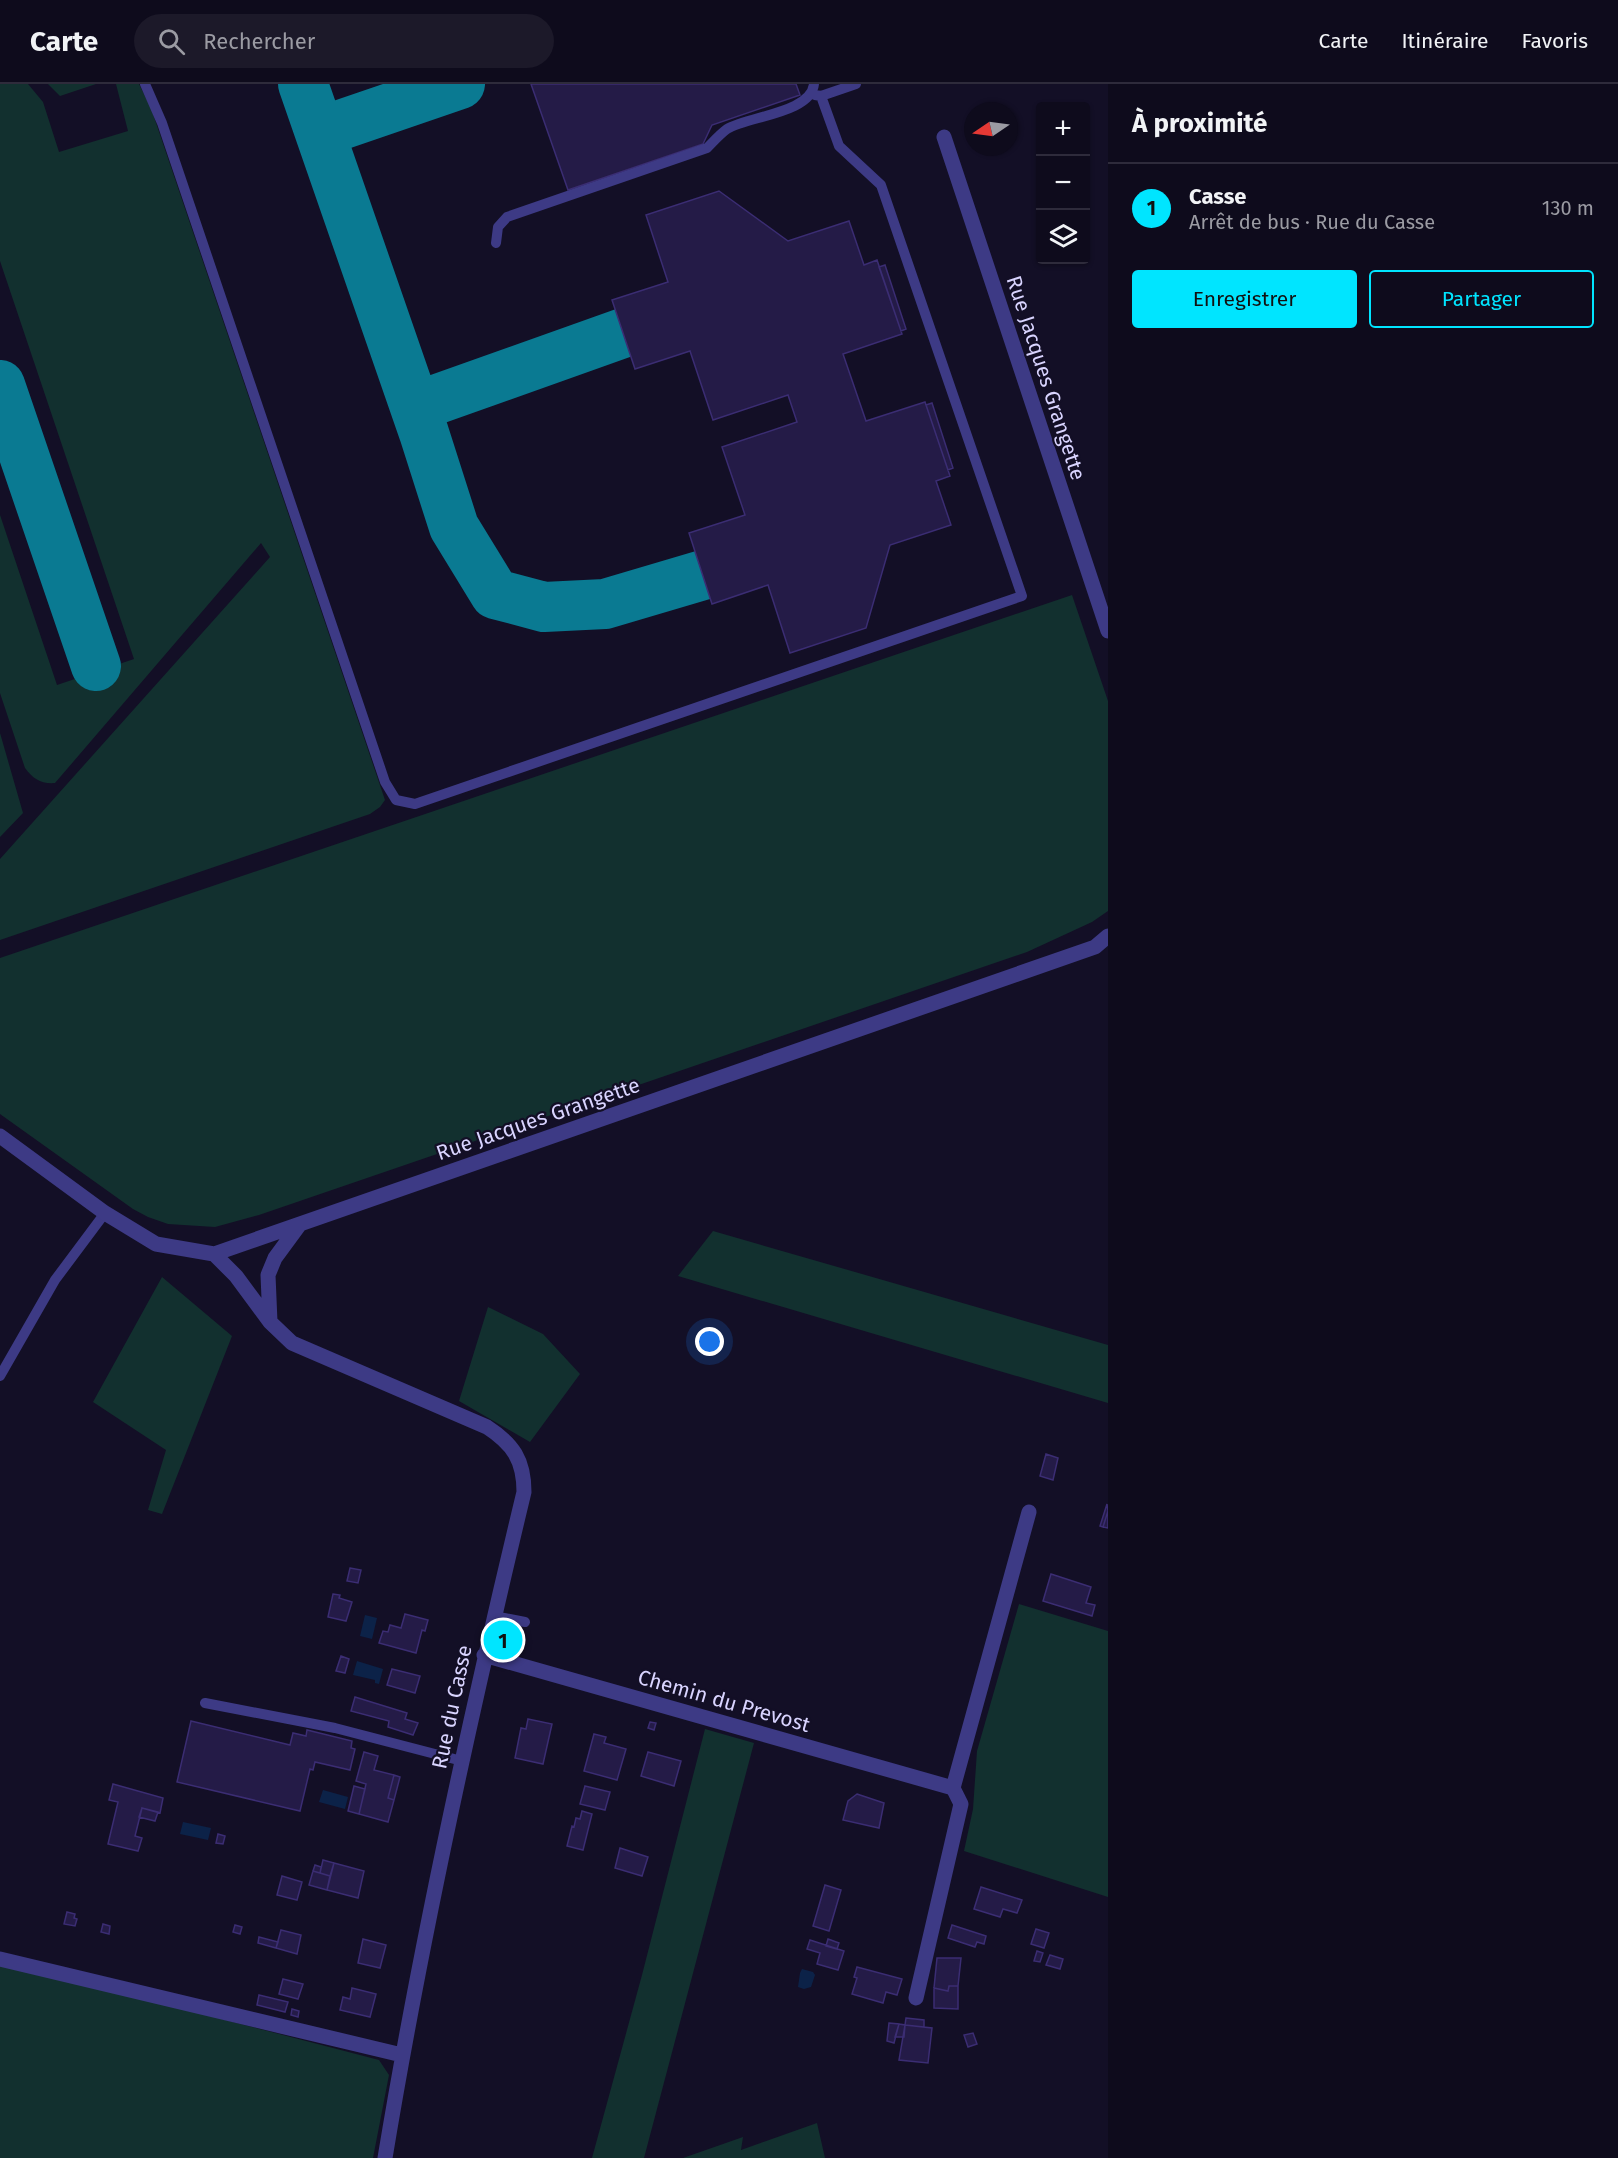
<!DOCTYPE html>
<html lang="fr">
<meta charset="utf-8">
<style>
body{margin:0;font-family:"Fira Sans",sans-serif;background:#1c1929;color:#f1f3f6}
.controls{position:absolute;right:18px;top:18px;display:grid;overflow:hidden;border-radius:6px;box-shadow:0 2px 4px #0004}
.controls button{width:54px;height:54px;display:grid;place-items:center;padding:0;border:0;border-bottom:2px solid #2e2b3b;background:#0e0b1c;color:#f1f3f6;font:30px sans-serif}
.compass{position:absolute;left:964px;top:18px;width:54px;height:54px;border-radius:50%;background:#0e0b1c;box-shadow:0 2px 4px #0004;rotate:257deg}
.you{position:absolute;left:710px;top:1258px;width:21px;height:21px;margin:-15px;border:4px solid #fff;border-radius:50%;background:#1a73e8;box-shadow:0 0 0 9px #1a73e833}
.badge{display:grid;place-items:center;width:39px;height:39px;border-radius:50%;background:#00e5ff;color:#111;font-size:20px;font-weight:700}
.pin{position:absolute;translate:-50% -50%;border:3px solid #fff;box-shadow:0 2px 6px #0006}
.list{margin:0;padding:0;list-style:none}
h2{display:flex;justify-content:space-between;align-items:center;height:78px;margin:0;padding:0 24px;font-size:26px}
h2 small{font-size:20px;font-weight:400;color:#9b9ba3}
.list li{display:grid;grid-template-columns:39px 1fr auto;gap:18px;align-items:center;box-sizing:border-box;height:90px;padding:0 24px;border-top:2px solid #2e2b3b}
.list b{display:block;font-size:22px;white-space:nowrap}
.list p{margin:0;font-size:20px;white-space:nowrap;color:#9b9ba3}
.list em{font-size:20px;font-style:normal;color:#9b9ba3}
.actions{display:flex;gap:12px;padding:18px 24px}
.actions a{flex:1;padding:14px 0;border:2px solid #00e5ff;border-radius:6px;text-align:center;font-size:21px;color:#00e5ff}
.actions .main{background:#00e5ff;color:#111}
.icon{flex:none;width:33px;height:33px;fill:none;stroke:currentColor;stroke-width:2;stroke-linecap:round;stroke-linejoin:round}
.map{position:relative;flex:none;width:1108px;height:2074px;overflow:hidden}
header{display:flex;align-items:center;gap:36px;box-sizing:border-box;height:84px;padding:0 30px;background:#0e0b1c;border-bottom:2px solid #2e2b3b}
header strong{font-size:28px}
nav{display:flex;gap:33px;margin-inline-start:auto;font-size:21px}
.search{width:420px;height:54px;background:#1c1929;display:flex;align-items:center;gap:15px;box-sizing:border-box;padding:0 21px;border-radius:33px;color:#9b9ba3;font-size:22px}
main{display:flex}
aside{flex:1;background:#0e0b1c}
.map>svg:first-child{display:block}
.green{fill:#12302f}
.water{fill:#0c2248}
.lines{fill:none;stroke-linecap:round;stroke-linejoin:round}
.taxiway{stroke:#0a7a92;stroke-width:50}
.building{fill:#241b47;stroke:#3b2d73;stroke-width:1.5}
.lane{stroke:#3d3a85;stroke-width:10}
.street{stroke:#3d3a85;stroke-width:15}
.labels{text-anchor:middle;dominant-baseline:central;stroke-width:4.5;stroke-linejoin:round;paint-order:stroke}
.street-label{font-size:21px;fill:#d9d4ff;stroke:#130f26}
</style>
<header>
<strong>Carte</strong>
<div class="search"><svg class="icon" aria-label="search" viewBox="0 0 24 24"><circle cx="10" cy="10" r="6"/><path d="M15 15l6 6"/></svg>Rechercher</div>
<nav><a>Carte</a><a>Itinéraire</a><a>Favoris</a></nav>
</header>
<main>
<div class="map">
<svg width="1108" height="2074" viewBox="0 0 1108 2074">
<rect width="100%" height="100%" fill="#130f26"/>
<path class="green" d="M0 0H28L43 18 59 68 128 47 116 0H139L151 24 385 716 380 723 370 730 0 856V775L270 473 261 459 55 699C41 700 33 695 25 684L0 609V431L57 601 134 575 0 177Z
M48 0H96L60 12Z
M1072 511 1108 617V827L1092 838 1027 868 259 1131 215 1143 168 1140 148 1133 133 1125 0 1030V874Z
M0 649 23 729 0 753Z
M713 1147 1108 1261V1319L678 1192Z
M162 1193 232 1252 162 1430 148 1426 166 1366 93 1318Z
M488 1223 543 1250 580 1290 530 1358 459 1317Z
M1019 1520 1108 1547V1813L964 1767 973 1725 977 1667Z
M705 1645 754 1659 644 2074H592L642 1891Z
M0 1880 49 1890 379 1976 389 1991 373 2074H0Z
M817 2039 825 2074H683L743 2053 741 2066Z"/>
<path class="water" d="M365 1531 377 1534 372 1555 360 1552Z
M357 1577 383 1585 379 1600 375 1599V1596L353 1591Z
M323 1706 348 1713 345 1725 319 1718Z
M183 1738 211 1744 208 1756 180 1750Z
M802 1885 813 1888 815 1891 811 1903 804 1905 798 1903 800 1889Z"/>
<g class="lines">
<path class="taxiway" d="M303 0 424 349 454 443 495 510 544 523 605 520 703 491
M320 48 460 0
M0 301 96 582
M415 323 623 249"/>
</g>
<path class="building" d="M531 0H796L800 11 712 41 703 60 568 106Z
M719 107 788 157 849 137 864 181 877 176 902 250 843 270 866 337 925 318 950 392 936 397 951 441 890 461 866 544 790 569 768 501 712 520 689 449 745 431 722 363 797 338 788 311 713 336 690 267 635 285 612 216 668 198 646 131Z
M885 181 906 245 901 247 879 183Z
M932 319 953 384 948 386 926 321Z
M1046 1370 1058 1374 1053 1396 1040 1392Z
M1107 1420 1108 1427 1103 1443 1100 1442Z
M1108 1427V1444L1103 1443Z
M350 1484 361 1486 358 1499 347 1497Z
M1051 1490 1091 1503 1086 1519 1095 1521 1092 1532 1043 1517Z
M333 1510 340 1511 339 1514 352 1518 346 1537 328 1533Z
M405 1530 428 1536 425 1547 422 1546 416 1569 379 1559 383 1547 388 1548 390 1541 401 1544Z
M341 1572 349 1575 345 1589 336 1587Z
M392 1585 420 1592 415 1609 387 1601Z
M355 1613 407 1629 405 1635 418 1639 413 1651 388 1643 389 1637 351 1627Z
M528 1635 552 1640 543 1680 515 1674 521 1644 526 1645Z
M191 1637 290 1661 293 1649 306 1652 307 1646 352 1657 351 1664 355 1665 350 1686 315 1678 313 1686 310 1685 300 1727 177 1698Z
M650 1638 656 1639 654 1646 648 1644Z
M594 1650 606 1653 604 1659 626 1665 617 1696 584 1687Z
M364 1668 378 1672 374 1686 394 1691 388 1714 394 1716 388 1738 359 1730 366 1700 356 1697Z
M648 1668 681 1677 674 1702 641 1692Z
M394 1691 400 1693 394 1716 388 1714Z
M113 1700 163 1714 160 1729 142 1724 135 1752 142 1754 138 1767 108 1760 118 1718 109 1716Z
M354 1702 365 1705 359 1730 348 1727Z
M585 1702 610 1708 605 1726 580 1720Z
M857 1710 884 1719 879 1744 843 1736 848 1717Z
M142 1724 158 1728 155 1737 139 1733Z
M582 1727 592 1730 583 1766 567 1762 572 1742 574 1743 576 1734 580 1735Z
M218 1750 225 1752 223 1760 216 1759Z
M620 1764 648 1773 642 1792 615 1784Z
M323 1776 334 1779 330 1792 320 1789Z
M334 1779 364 1787 358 1814 327 1806Z
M315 1781 321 1783 320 1789 313 1787Z
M313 1787 330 1792 327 1806 309 1801Z
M282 1792 302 1798 297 1816 277 1811Z
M825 1801 841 1806 829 1847 813 1842Z
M981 1803 1022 1816 1017 1829 1003 1825 1000 1833 974 1825Z
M67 1828 75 1830 74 1834 77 1835 75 1842 64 1840Z
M103 1840 110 1842 109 1850 101 1848Z
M235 1841 242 1843 240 1850 233 1848Z
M952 1841 986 1852 984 1860 977 1858 975 1863 948 1854Z
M1036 1845 1049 1849 1044 1864 1031 1860Z
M281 1846 301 1851 297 1870 276 1864Z
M259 1853 278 1858 276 1864 258 1859Z
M363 1855 386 1861 380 1884 358 1879Z
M828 1855 839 1859 837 1865 826 1862Z
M810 1856 844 1867 838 1886 817 1880 820 1869 807 1865Z
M1037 1867 1043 1869 1040 1878 1034 1877Z
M1050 1871 1063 1875 1060 1885 1046 1881Z
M937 1874H961L958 1902H949L948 1907 934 1904Z
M857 1883 902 1895 897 1911 886 1908 883 1919 852 1910 857 1894 854 1893Z
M283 1895 303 1900 298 1915 279 1910Z
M949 1902H958V1925L934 1924V1904L948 1907Z
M352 1904 376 1910 370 1933 340 1926 343 1913 350 1915Z
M259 1911 288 1918 285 1928 257 1921Z
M292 1925 299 1927 298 1933 291 1931Z
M906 1934 924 1936V1943L905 1941Z
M889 1939 899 1940 894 1959 887 1957Z
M899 1940 905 1941 904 1953H895Z
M905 1941 932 1944 928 1979 899 1976Z
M973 1949 977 1960 968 1963 964 1951Z"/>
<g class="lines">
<path class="lane" d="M145 0 162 39 385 698 396 716 415 720 1022 512 881 101 839 62 821 12
M815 11 821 12 856 0
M496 159 498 143 507 133 707 64C713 58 720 50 727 45 749 32 811 29 814 0
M0 1292 55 1196 105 1129
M494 1532 525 1538
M205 1619 335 1644 462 1677"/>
<path class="street" d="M944 53 1108 547
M0 1052 105 1129 156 1160 214 1170 1095 863 1108 852
M214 1170 236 1192 270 1238 292 1259 487 1343C513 1360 524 1376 524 1408 471 1628 422 1850 385 2074
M270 1238 268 1191 275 1174 300 1140
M484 1571 953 1704
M0 1875 402 1971
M916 1914 961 1720 953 1704 1029 1428"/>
</g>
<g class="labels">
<g class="street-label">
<text transform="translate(1046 294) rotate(72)">Rue Jacques Grangette</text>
<text transform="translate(538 1035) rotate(-19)">Rue Jacques Grangette</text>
<text transform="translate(724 1617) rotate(16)">Chemin du Prevost</text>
<text transform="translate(452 1623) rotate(-78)">Rue du Casse</text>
</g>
</g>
</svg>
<div class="controls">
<button>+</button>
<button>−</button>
<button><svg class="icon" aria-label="layers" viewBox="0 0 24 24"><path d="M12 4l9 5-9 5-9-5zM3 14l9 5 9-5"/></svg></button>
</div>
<svg class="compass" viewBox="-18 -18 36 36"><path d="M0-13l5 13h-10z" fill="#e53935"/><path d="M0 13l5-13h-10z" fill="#9b9ba3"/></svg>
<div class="you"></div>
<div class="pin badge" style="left:503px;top:1556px">1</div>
</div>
<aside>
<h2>À proximité<small></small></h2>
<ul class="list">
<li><span class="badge">1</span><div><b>Casse</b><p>Arrêt de bus · Rue du Casse</p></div><em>130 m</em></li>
</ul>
<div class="actions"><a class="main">Enregistrer</a><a>Partager</a></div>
</aside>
</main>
